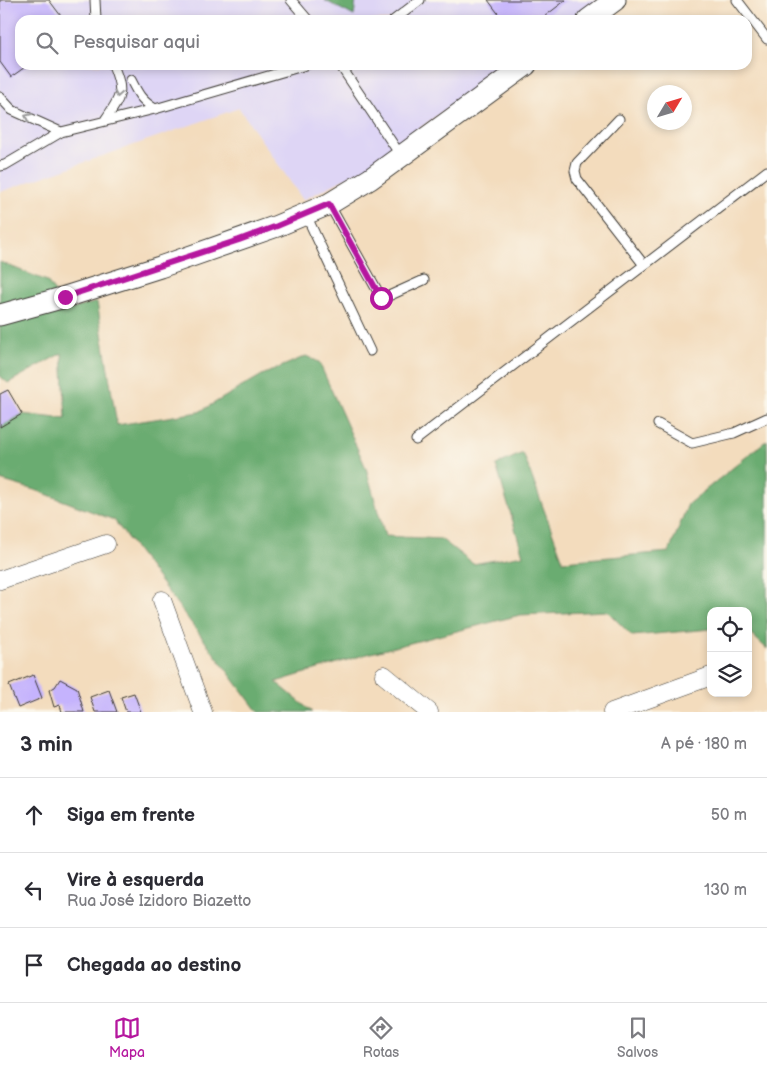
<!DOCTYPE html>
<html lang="pt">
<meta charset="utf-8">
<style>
body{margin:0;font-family:"Balsamiq Sans",sans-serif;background:#f2f2f3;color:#2b2b33}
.controls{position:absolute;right:15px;bottom:15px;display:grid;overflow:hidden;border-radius:10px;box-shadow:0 2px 8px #0003}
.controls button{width:45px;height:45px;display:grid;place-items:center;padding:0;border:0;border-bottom:1px solid #e1e1e2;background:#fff;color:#2b2b33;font:25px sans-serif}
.compass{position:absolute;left:647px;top:85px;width:45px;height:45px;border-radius:50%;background:#fff;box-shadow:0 2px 8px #0003;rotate:52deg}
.stop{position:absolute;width:15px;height:15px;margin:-11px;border:4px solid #b5179e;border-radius:50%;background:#fff}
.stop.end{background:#b5179e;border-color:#fff;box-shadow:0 1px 5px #0008}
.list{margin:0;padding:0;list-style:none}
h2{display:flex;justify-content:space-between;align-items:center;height:65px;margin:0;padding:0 20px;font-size:21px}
h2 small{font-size:16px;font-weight:400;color:#7c7c81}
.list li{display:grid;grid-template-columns:32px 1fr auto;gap:15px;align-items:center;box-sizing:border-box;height:75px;padding:0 20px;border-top:1px solid #e1e1e2}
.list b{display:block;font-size:19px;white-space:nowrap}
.list p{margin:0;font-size:16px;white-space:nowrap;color:#7c7c81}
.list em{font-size:16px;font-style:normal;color:#7c7c81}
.icon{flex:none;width:28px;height:28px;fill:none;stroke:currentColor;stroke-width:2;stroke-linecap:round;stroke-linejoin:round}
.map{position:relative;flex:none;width:767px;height:712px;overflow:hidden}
.search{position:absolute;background:#fff;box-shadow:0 2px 8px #0003;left:15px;right:15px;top:15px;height:55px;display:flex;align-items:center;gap:12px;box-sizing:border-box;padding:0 18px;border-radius:15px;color:#7c7c81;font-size:19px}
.sheet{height:290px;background:#fff}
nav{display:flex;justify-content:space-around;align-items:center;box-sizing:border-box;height:70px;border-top:1px solid #e1e1e2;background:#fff;font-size:14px;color:#7c7c81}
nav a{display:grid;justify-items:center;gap:2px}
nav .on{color:#b5179e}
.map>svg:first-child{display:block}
.built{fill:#ded5f5}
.forest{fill:#6aac71;stroke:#436446}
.building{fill:#c5b3fd}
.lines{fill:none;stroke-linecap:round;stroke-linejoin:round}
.service-casing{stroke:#3c3934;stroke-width:11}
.minor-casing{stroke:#3c3934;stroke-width:19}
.tertiary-casing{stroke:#3c3934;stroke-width:23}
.service{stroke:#fff;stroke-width:9}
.minor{stroke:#fff;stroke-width:18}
.tertiary{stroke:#fff;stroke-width:21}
.oneway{stroke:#999}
.route{stroke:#b5179e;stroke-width:6}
</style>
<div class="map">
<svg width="767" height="712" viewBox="0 0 767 712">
<rect width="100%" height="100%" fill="#fbf7ec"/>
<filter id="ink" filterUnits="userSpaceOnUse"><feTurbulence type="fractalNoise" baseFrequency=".02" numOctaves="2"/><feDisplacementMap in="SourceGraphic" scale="10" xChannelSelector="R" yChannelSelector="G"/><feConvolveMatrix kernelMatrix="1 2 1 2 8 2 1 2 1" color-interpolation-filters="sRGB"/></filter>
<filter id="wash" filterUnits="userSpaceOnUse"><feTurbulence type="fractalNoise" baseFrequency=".0096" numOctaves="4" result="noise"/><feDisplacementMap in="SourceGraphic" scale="20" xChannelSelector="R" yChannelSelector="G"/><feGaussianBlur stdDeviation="1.12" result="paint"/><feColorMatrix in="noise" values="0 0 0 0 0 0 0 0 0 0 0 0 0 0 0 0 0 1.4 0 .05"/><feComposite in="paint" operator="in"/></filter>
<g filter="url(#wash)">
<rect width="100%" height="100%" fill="#f3dcbd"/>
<path class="built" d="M0 0H599L571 20H20V65H508L382 155 372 165 303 200 239 108 0 192Z"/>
<path class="forest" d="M324 0H356L354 16Z
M0 262 47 281 68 310 97 302 117 425 199 412 262 375 306 356 319 362 366 468 385 536 441 539 473 564 523 555 496 465 523 453 563 561 669 552 688 504 767 440V649L748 631V611H711V629L632 636 607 611 520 615 367 654 276 682 312 712H258L114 520 38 491 0 480V427L22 414 66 419 62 353 8 383 0 376Z"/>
<g id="blocks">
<path class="building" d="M0 0H49L64 20H20V65H28L11 77 0 62Z
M488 0H566L540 20H503Z
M8 390 22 414 0 427V394Z
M33 675 42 698 18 708 9 685Z
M60 679 77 688 84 712H62L60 705 54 707 49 690 55 687Z
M109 690 117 712H95L90 697Z
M134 693 141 712H126L121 697Z"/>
</g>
</g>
<g filter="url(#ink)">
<use href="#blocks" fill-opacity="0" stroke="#3c3934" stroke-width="1"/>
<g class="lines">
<defs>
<path id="service" d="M95 0 96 20
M291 0 308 20
M737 0 767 39
M394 20 420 0
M340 65 401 156
M131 80C138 94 141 100 155 109
M0 97 12 110 61 132
M619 119 577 163 575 171 577 179 644 265
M105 120C122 96 124 92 113 65
M0 166 5 165 61 132 155 109 306 65
M329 204 382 299 424 280
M306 215 370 351
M658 424 692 443 734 433 767 418
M416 440 767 171"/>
<path id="minor" d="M0 580 106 544
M162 600 203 712
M384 675 429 712
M612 712 711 676"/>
<path id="tertiary" d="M588 20 615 0
M0 315 65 297 160 267 277 226 329 204 370 179 526 65"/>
</defs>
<use href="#service" class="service-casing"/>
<use href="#minor" class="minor-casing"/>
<use href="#tertiary" class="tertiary-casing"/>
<use href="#service" class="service"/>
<use href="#minor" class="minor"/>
<use href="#tertiary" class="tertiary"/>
</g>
<defs><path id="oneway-chevron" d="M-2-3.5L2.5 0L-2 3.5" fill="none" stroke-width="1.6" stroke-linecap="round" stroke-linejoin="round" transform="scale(1.25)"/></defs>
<g class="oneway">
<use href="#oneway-chevron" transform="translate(118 94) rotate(100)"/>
<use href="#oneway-chevron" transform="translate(28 117) rotate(-156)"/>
</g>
</g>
<g class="lines" filter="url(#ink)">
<path class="route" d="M65 297 239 240 277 226 329 204 381 298"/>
</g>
</svg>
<div class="controls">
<button><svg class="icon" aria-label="locate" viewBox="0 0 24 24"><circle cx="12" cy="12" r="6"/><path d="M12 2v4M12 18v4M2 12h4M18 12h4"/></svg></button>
<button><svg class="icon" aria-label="layers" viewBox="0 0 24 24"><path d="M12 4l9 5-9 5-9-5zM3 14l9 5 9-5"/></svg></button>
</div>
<svg class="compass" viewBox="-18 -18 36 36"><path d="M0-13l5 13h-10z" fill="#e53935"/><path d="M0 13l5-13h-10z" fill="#7c7c81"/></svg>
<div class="stop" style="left:381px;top:298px"></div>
<div class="stop end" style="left:65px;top:297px"></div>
<div class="search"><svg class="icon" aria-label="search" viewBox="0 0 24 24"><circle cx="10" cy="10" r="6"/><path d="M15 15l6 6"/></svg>Pesquisar aqui</div>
</div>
<section class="sheet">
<h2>3 min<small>A pé · 180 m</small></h2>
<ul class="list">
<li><svg class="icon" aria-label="ahead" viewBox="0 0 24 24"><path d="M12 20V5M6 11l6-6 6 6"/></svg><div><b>Siga em frente</b></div><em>50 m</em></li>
<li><svg class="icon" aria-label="left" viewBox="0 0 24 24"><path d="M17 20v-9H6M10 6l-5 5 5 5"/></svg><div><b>Vire à esquerda</b><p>Rua José Izidoro Biazetto</p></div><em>130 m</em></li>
<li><svg class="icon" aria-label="arrive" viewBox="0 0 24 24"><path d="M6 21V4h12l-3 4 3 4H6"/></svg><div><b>Chegada ao destino</b></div></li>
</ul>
</section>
<nav>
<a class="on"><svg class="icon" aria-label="map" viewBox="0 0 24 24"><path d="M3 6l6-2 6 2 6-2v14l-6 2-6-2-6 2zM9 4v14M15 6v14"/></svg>Mapa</a>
<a><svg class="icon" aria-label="directions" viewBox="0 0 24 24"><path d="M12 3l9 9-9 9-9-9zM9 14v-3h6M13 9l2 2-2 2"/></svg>Rotas</a>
<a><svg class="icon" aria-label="saved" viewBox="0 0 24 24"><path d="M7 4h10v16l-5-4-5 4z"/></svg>Salvos</a>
</nav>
